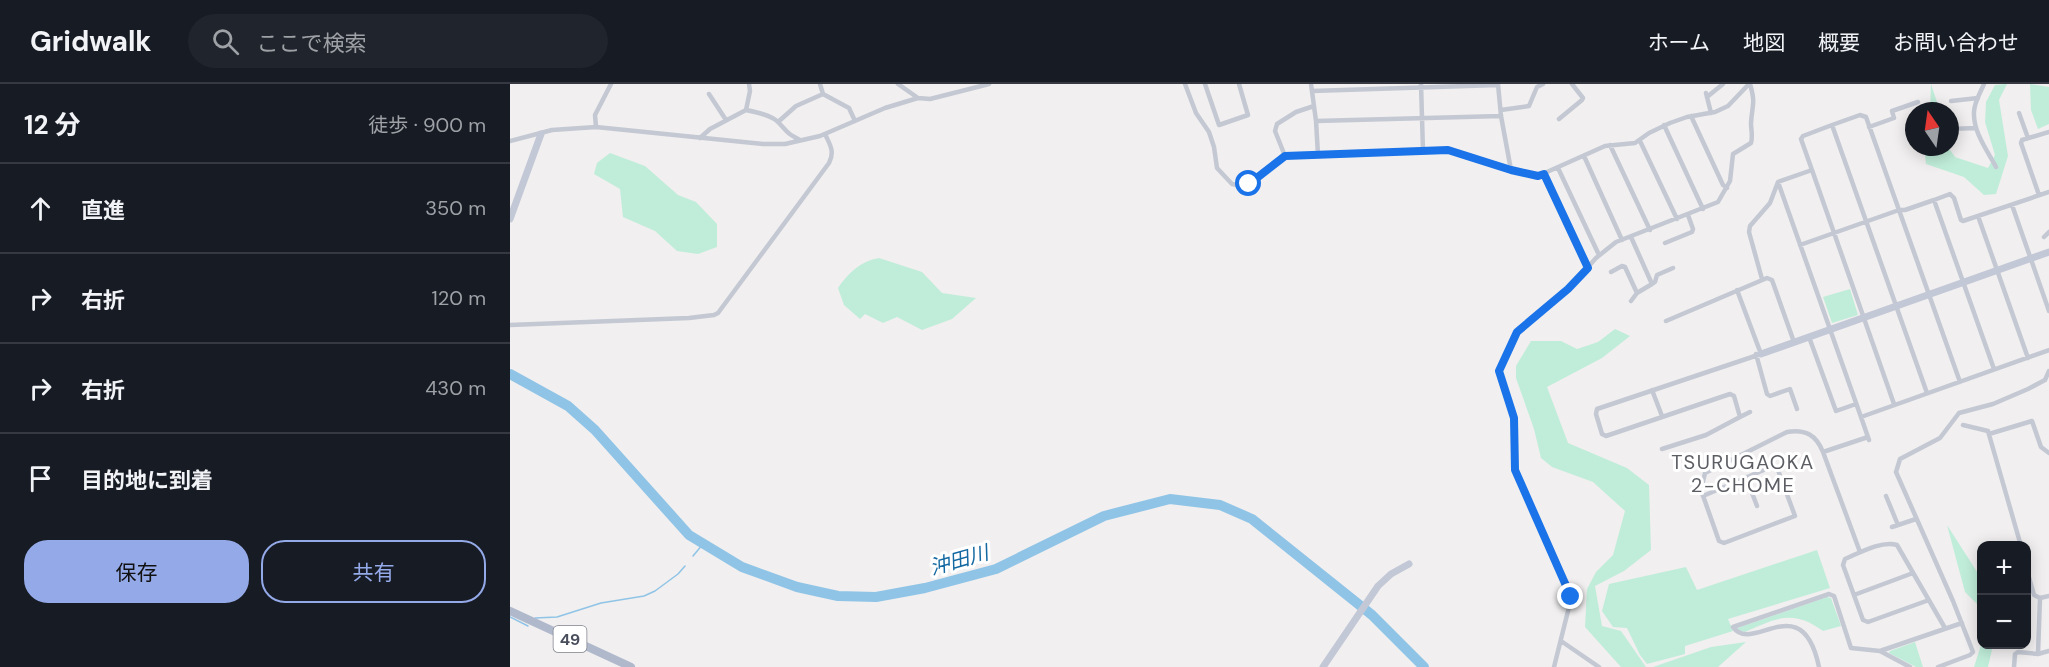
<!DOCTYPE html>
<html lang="ja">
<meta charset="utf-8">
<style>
body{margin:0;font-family:"DM Sans","Noto Sans JP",sans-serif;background:#20242c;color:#f1f3f6}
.controls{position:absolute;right:18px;bottom:18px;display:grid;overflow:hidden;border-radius:12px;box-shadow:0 3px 15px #0003}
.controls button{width:54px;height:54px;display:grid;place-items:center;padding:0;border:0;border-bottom:2px solid #363941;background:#171b24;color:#f1f3f6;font:30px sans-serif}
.compass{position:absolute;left:1395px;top:18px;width:54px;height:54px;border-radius:50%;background:#171b24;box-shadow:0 3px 15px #0003;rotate:347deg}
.stop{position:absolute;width:18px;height:18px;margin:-14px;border:4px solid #1a73e8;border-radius:50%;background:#fff}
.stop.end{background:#1a73e8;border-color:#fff;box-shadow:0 2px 6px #0008}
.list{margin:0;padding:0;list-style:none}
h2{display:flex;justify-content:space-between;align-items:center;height:78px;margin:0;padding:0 24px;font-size:26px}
h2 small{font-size:20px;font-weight:400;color:#9ea1a6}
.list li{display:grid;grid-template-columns:39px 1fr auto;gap:18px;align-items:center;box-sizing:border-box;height:90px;padding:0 24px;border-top:2px solid #363941}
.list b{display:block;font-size:22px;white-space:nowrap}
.list em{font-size:20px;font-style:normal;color:#9ea1a6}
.actions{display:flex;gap:12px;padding:18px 24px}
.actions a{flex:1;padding:14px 0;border:2px solid #94a9e8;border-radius:24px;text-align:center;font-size:21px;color:#94a9e8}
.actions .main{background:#94a9e8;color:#111}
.icon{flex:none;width:33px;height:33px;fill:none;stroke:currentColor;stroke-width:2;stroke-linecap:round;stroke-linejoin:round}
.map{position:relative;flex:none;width:1539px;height:583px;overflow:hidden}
header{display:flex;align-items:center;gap:36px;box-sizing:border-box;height:84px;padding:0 30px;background:#171b24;border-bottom:2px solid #363941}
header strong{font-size:28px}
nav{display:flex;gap:33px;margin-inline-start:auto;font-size:21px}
.search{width:420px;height:54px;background:#20242c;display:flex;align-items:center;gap:15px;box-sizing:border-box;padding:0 21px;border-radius:33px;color:#9ea1a6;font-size:22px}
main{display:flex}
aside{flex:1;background:#171b24}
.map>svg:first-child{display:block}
.green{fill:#c0edda}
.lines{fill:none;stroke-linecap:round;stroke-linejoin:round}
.stream{stroke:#8fc4e7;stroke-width:1.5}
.river{stroke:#8fc4e7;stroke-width:10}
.street{stroke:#c3c8d3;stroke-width:4.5}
.secondary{stroke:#c3c8d7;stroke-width:7}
.primary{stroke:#b0b9cc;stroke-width:8}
.route{stroke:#1a73e8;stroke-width:8}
.labels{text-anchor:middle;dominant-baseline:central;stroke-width:6;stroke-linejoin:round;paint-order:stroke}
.shield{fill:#fff;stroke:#7f838c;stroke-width:1.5}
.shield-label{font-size:16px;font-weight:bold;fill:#484e5b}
.neighbourhood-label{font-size:20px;letter-spacing:1.5px;fill:#5c5e64;stroke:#fff}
.water-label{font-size:20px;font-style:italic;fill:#1469a2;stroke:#fff}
</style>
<header>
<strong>Gridwalk</strong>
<div class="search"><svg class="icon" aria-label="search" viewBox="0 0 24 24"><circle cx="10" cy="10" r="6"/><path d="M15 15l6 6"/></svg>ここで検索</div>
<nav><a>ホーム</a><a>地図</a><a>概要</a><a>お問い合わせ</a></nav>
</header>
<main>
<aside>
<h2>12 分<small>徒歩 · 900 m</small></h2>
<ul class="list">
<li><svg class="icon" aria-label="ahead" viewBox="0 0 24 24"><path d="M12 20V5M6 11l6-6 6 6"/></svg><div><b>直進</b></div><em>350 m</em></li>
<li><svg class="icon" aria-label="right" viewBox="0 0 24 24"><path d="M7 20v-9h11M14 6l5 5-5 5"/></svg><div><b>右折</b></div><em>120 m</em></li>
<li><svg class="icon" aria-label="right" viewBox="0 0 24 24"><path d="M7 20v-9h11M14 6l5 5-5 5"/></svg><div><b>右折</b></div><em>430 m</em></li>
<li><svg class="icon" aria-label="arrive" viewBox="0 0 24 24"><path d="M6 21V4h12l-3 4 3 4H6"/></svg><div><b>目的地に到着</b></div></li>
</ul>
<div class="actions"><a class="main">保存</a><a>共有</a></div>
</aside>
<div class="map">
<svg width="1539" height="583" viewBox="0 0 1539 583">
<rect width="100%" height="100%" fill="#f1efef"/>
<path class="green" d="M1421 0 1430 27H1420Z
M1497 0 1489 16 1498 72 1486 110 1474 111 1454 93 1416 80 1414 63H1438L1445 73 1478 84 1485 71 1475 38 1476 18 1485 1Z
M1520 0 1539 3V40L1528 45 1521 26Z
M100 69 135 82 168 111 186 118 207 140V163L188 170 167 167 145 147 113 133 110 105 84 90 87 79Z
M369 174 412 188 432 209 466 214 442 235 412 246 387 233 373 239 355 230 350 235 334 221 328 204C338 189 351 177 369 174Z
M1340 205 1348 231 1322 239 1313 213Z
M1105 245 1120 252 1092 274 1037 303 1058 359 1117 384 1139 401 1141 466 1114 487 1085 502 1092 542 1111 547 1136 583H1111L1075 543 1077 505 1086 488 1103 471 1115 427 1083 398 1042 383 1031 374 1024 345 1006 294V282L1021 257H1051L1067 265 1088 258Z
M1437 441 1471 494V524L1455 508Z
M1307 466 1320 504 1218 535 1223 547 1175 562V570L1137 580 1130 571 1117 544 1103 543 1092 527 1099 500 1176 483 1187 506Z
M1317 513 1321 514 1331 542 1313 547C1283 525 1266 534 1235 548L1228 546 1227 544Z
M1471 528 1472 560 1483 561 1478 583H1464L1471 561Z
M1236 558 1208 583H1143L1201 563Z
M1405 558 1413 583H1406L1379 569 1380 567Z"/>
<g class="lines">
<path class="stream" d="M183 472 193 460
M0 533 18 542
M25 534 47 533 91 519 134 512 145 507 168 490 175 482"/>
<path class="river" d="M0 290 58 322 85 346 179 451 232 483 287 503 328 512 366 513 415 504 486 485 594 432 660 415 710 421 742 435 862 531 914 583"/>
<path class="street" d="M239 0 240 7 236 26C246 28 261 31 268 38 278 48 276 49 290 56
M310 0 313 10 339 24 345 37
M388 0 408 14
M675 0 686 29 699 48 704 63 707 84 722 100 733 102 739 100 775 72 938 66 1028 92 1095 62 1125 59 1139 49 1160 39 1177 33 1205 28 1218 22 1239 0
M695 0 709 41 738 31 729 0
M801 0 806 37 808 71
M911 0 913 67
M988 0 991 32 1001 86
M1474 0C1470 9 1464 19 1464 28 1463 48 1477 66 1486 83
M802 7 988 1
M1196 9 1201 29
M199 10 216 36
M1197 13 1213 0
M1441 17 1468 14
M991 26 1019 22 1027 3 1033 0
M1509 29 1518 54
M1181 32 1213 101 1217 104
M1049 35 1072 16 1073 14 1062 0
M806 37 991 32
M268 38 286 22 313 10
M1154 41 1193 125
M1322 41 1350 31 1356 33 1450 298
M86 43 85 31 101 0
M1359 43 1384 34 1382 27 1408 18
M1440 45 1466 44
M190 54 200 45 236 26
M0 57 42 46 86 43 253 60H275L310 52 375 24 408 14 420 15 479 0
M1130 57 1167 135
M1100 61 1140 146
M775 72 765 47 767 40 786 28 804 22
M1074 72 1112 156
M1048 84 1089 171
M1302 86 1384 320
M1034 90 1078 184
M1529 111 1511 59 1512 56 1539 48
M1424 116 1440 110 1444 114 1451 136 1453 137 1539 108
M1502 121 1539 227
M1468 132 1518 274
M1534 153 1539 148
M1155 159 1182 148 1183 145 1178 131
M1290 161 1389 126H1395L1424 116 1484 285
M1101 188 1112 182 1115 183 1127 209 1142 200 1121 153
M1252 195 1239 148 1240 142 1260 119 1268 98
M1142 200 1145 198 1147 191 1163 184
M1121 217 1127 209
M1156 237 1257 194 1262 196 1284 258
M0 241 179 234 204 231 208 229 319 79C325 67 320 61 315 50
M1299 253 1326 327 1346 320
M1246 270 1257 310 1260 312 1280 305 1287 325
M1142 306 1152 332
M1417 309 1322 41 1293 52 1291 55 1302 86 1268 98 1351 333 1539 266
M1230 333 1240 328
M1351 333 1359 356
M1453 341 1478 347 1511 462
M1479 350 1522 337 1531 363 1539 369
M1152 365 1196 351 1230 333 1224 312 1220 310 1096 352 1092 350 1086 330 1087 325 1251 270 1227 206
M1236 393 1247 422
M1193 412 1263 382 1268 386 1285 432 1214 459 1209 457 1191 406 1195 389 1277 348C1296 345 1306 351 1313 368
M1376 412 1388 441
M1382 443 1406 435
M1350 468 1313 368 1358 353
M1516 483 1524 511 1530 514 1528 570
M1344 511 1403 489
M1530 514 1539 512
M1419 516 1358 538 1353 536 1333 481 1335 475C1349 469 1372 456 1387 461L1435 544
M1051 557 1089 583
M1370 567 1452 539
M1044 583 1060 519 1061 508 1005 386 1004 334 989 287 1009 245 1058 205 1086 174 1106 158 1208 118 1220 97 1223 70 1241 59C1243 52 1241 46 1241 39 1242 21 1246 20 1240 0
M1309 583C1292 502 1242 571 1223 543L1319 510 1324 512 1341 564 1370 567 1400 583
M1428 583 1460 571 1463 568 1443 517 1386 388 1390 375 1430 354 1449 329 1483 320 1518 305 1535 296 1539 287
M1504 583 1505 570 1508 568 1528 570 1539 567"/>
<path class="secondary" d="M0 135 31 50
M1251 270 1539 168
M813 583 868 502 881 490 899 480"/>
<path class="primary" d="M0 527 121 583"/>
</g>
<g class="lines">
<path class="route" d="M739 100 775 72 938 66 1001 86 1028 92 1034 90 1078 184 1058 205 1007 248 989 287 1004 334 1005 386 1061 513"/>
</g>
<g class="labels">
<rect class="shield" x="43.5" y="542" width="33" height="26" rx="4.5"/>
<g class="shield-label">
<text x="60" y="555">49</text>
</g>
<g class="neighbourhood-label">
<text x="1233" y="378">TSURUGAOKA<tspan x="1233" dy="23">2-CHOME</tspan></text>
</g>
<g class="water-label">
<text transform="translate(449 476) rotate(-16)">沖田川</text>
</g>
</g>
</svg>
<div class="controls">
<button>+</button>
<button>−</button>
</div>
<svg class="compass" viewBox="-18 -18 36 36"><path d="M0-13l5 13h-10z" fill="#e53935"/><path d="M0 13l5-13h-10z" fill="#9ea1a6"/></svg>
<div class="stop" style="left:739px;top:100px"></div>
<div class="stop end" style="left:1061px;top:513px"></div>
</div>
</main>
